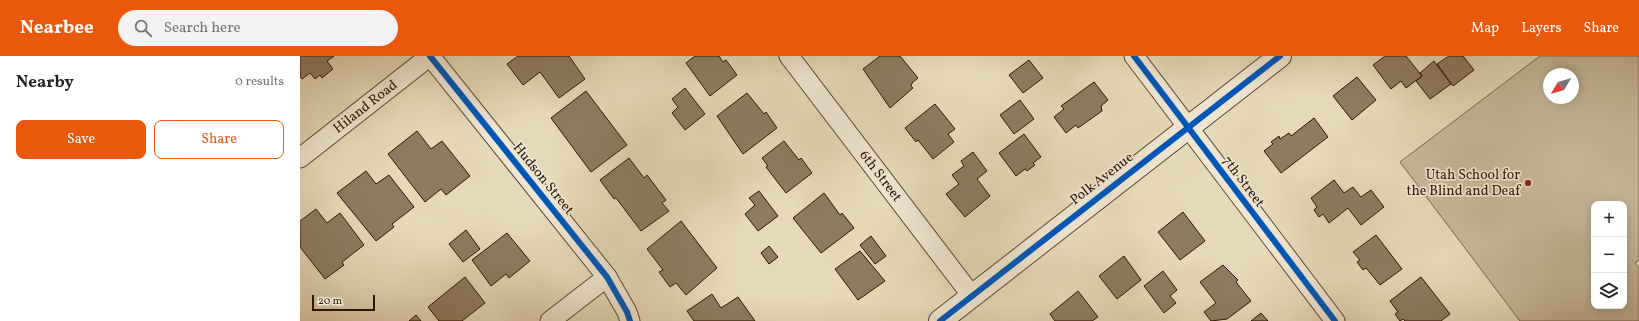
<!DOCTYPE html>
<meta charset="utf-8">
<style>
body{margin:0;font-family:Vollkorn,serif;background:#f2f2f2;color:#202124}
.controls{position:absolute;right:12px;bottom:12px;display:grid;overflow:hidden;border-radius:8px;box-shadow:0 2px 10px #0003}
.controls button{width:36px;height:36px;display:grid;place-items:center;padding:0;border:0;border-bottom:1px solid #e0e0e0;background:#fff;color:#202124;font:20px sans-serif}
.compass{position:absolute;left:1243px;top:12px;width:36px;height:36px;border-radius:50%;background:#fff;box-shadow:0 2px 10px #0003;rotate:232deg}
.scale{position:absolute;left:12px;bottom:10px;width:63px;box-sizing:border-box;padding-left:4px;border:2px solid #2f1506;border-top:0;font-size:11px;line-height:14px;white-space:nowrap;color:#2f1506;-webkit-text-stroke:3px #efe6d2;paint-order:stroke}
.list{margin:0;padding:0;list-style:none}
h2{display:flex;justify-content:space-between;align-items:center;height:52px;margin:0;padding:0 16px;font-size:17px}
h2 small{font-size:13px;font-weight:400;color:#757577}
.actions{display:flex;gap:8px;padding:12px 16px}
.actions a{flex:1;padding:9px 0;border:1px solid #ea580c;border-radius:8px;text-align:center;font-size:14px;color:#ea580c}
.actions .main{background:#ea580c;color:#fff}
.icon{flex:none;width:22px;height:22px;fill:none;stroke:currentColor;stroke-width:2;stroke-linecap:round;stroke-linejoin:round}
.map{position:relative;flex:none;width:1339px;height:265px;overflow:hidden}
header{display:flex;align-items:center;gap:24px;box-sizing:border-box;height:56px;padding:0 20px;background:#ea580c;color:#fff}
header strong{font-size:19px}
nav{display:flex;gap:22px;margin-inline-start:auto;font-size:14px}
.search{width:280px;height:36px;background:#f2f2f2;display:flex;align-items:center;gap:10px;box-sizing:border-box;padding:0 14px;border-radius:22px;color:#757577;font-size:15px}
main{display:flex}
aside{flex:1;background:#fff}
.map>svg:first-child{display:block}
.green{fill:#c7b89b;stroke:#7b6650;fill-rule:evenodd}
.building{fill:#8e7b63;stroke:#2f1506}
.lines{fill:none;stroke-linecap:round;stroke-linejoin:round}
.minor-casing{stroke:#5d4633;stroke-width:21}
.tertiary-casing{stroke:#5d4633;stroke-width:24}
.minor{stroke:#efe6d2;stroke-width:19}
.tertiary{stroke:#efe6d2;stroke-width:22}
.cycleway-casing{stroke:#efe6d2;stroke-width:8}
.cycleway{stroke:#0057b8;stroke-width:6}
.poi-dot{fill:#8f2418;stroke:#efe6d2;stroke-width:1.5}
.labels{text-anchor:middle;dominant-baseline:central;stroke-width:3.5;stroke-linejoin:round;paint-order:stroke}
.street-label{font-size:14px;fill:#2f1506;stroke:#efe6d2}
.poi-label{font-size:14px;fill:#2f1506;stroke:#efe6d2;text-anchor:end}
</style>
<header>
<strong>Nearbee</strong>
<div class="search"><svg class="icon" aria-label="search" viewBox="0 0 24 24"><circle cx="10" cy="10" r="6"/><path d="M15 15l6 6"/></svg>Search here</div>
<nav><a>Map</a><a>Layers</a><a>Share</a></nav>
</header>
<main>
<aside>
<h2>Nearby<small>0 results</small></h2>
<ul class="list">
</ul>
<div class="actions"><a class="main">Save</a><a>Share</a></div>
</aside>
<div class="map">
<svg width="1339" height="265" viewBox="0 0 1339 265">
<rect width="100%" height="100%" fill="#e6d9b9"/>
<filter id="stains"><feTurbulence type="fractalNoise" baseFrequency=".005" numOctaves="4"/><feColorMatrix values="0 0 0 0 .2 0 0 0 0 .09 0 0 0 0 .02 0 0 0 .5 -.17"/></filter>
<radialGradient id="worn" r=".72"><stop offset=".6" stop-color="#630" stop-opacity="0"/><stop offset="1" stop-color="#630" stop-opacity=".3"/></radialGradient>
<path class="green" d="M1240 0H1339V204L1335 207 1339 212V265H1220L1100 106ZM1249 18H1273V42H1249ZM1294 148H1324V250H1294Z"/>
<path class="building" d="M0 0H34L27 5 33 13 22 22 20 19 15 23 10 17 2 23 0 20Z
M218 0H269L285 23 259 42 240 16 223 29 207 8Z
M395 0H419L423 6 426 4 437 19 410 40 386 7Z
M580 0H600L618 22 612 27 611 30 613 32 590 52 563 13Z
M1085 0H1106L1122 20 1106 32 1101 25 1091 33 1073 9Z
M1149 0H1163L1174 14 1153 30 1137 8Z
M729 4 743 22 723 37 709 19Z
M1134 5 1151 28 1130 43 1116 25 1122 20 1120 17Z
M1057 21 1076 44 1052 64 1033 40Z
M794 26 808 44 801 50 802 55 778 72 776 69 766 77 754 61 764 53 761 50Z
M385 32 405 58 385 74 372 57 378 51 372 43Z
M286 35 327 89 291 116 251 62Z
M447 37 464 58 466 56 477 72 443 98 417 60Z
M720 44 734 63 714 78 700 59Z
M635 48 655 73 648 78 654 86 633 103 618 84 616 86 605 72Z
M1014 62 1028 81 981 117 964 95 973 88 971 86 979 80 980 83 989 77 991 80Z
M117 75 131 93 142 85 170 120 146 139 141 133 125 146 88 98Z
M724 78 741 101 733 107 735 109 727 115 725 113 716 120 699 97Z
M484 85 499 104 501 102 512 117 486 137 466 111 468 110 462 102Z
M673 96 687 115 677 123 690 140 665 161 646 138 659 128 652 119 664 110 661 105Z
M329 102 344 122 347 119 366 144 362 147 369 155 341 175 316 142 314 143 300 124Z
M66 115 76 128 89 119 114 151 92 168 94 171 76 185 37 137Z
M1034 124 1044 137 1053 131 1061 141 1071 134 1084 151 1061 169 1048 152 1029 167 1023 158 1019 161 1014 154 1017 151 1011 142Z
M459 135 478 160 458 175 445 158 455 149 449 142Z
M524 137 540 159 542 157 554 172 521 197 493 162Z
M16 153 27 167 40 157 64 189 42 206 44 209 25 223 0 191V165Z
M883 156 905 185 880 204 858 176Z
M381 165 417 212 386 239 376 227 370 231 359 216 363 214 347 193Z
M166 174 180 193 163 206 149 188Z
M207 177 230 205 209 222 206 218 191 230 172 204Z
M1076 179 1102 213 1080 229 1066 212 1063 214 1057 206 1060 204 1053 196Z
M571 180 586 200 575 208 560 189Z
M469 190 478 201 469 208 461 197Z
M560 195 585 225 558 244 535 213Z
M824 200 841 224 817 243 799 220Z
M923 209 938 224 936 226 951 245 927 263 911 265 904 256 916 247 900 226Z
M863 215 877 234 870 240 876 247 864 257 844 230Z
M165 221 185 247 162 265H139L128 251Z
M1121 221 1150 258 1141 265H1105L1103 263 1100 265 1095 258 1098 256 1090 245Z
M778 235 798 261 792 265H755L750 258Z
M412 238 421 252 438 241 455 265H394L387 255Z
M961 257 968 265H951Z
M116 259 121 265H109Z"/>
<g class="lines">
<defs>
<g id="minor">
<path d="M130 0 307 221 327 256 330 265"/>
<path id="s1" d="M489 0 672 240"/>
<path d="M834 0 1035 265"/>
<path id="s2" d="M0 102 130 0"/>
<path d="M250 265 307 221"/>
</g>
<path id="tertiary" d="M640 265 980 0"/>
</defs>
<use href="#minor" class="minor-casing"/>
<use href="#tertiary" class="tertiary-casing"/>
<use href="#minor" class="minor"/>
<use href="#tertiary" class="tertiary"/>
<defs>
<path id="cycleway" d="M130 0 307 221 327 256 330 265
M834 0 1035 265
M640 265 980 0"/>
</defs>
<use href="#cycleway" class="cycleway-casing"/>
<use href="#cycleway" class="cycleway"/>
</g>
<circle class="poi-dot" cx="1228" cy="127" r="4"/>
<g class="labels">
<g class="street-label">
<text stroke="none"><textPath href="#s2" startOffset="83">Hiland Road</textPath></text>
<text stroke="none"><textPath href="#s1" startOffset="151">6th Street</textPath></text>
<text transform="translate(243 123) rotate(51)">Hudson Street</text>
<text transform="translate(802 123) rotate(-38)">Polk Avenue</text>
<text transform="translate(943 126) rotate(53)">7th Street</text>
</g>
<g class="poi-label">
<text x="1220" y="119">Utah School for<tspan x="1220" dy="16">the Blind and Deaf</tspan></text>
</g>
</g>
<rect width="100%" height="100%" filter="url(#stains)"/>
<rect width="100%" height="100%" fill="url(#worn)"/>
</svg>
<div class="controls">
<button>+</button>
<button>−</button>
<button><svg class="icon" aria-label="layers" viewBox="0 0 24 24"><path d="M12 4l9 5-9 5-9-5zM3 14l9 5 9-5"/></svg></button>
</div>
<svg class="compass" viewBox="-18 -18 36 36"><path d="M0-13l5 13h-10z" fill="#e53935"/><path d="M0 13l5-13h-10z" fill="#757577"/></svg>
<div class="scale">20 m</div>
</div>
</main>
